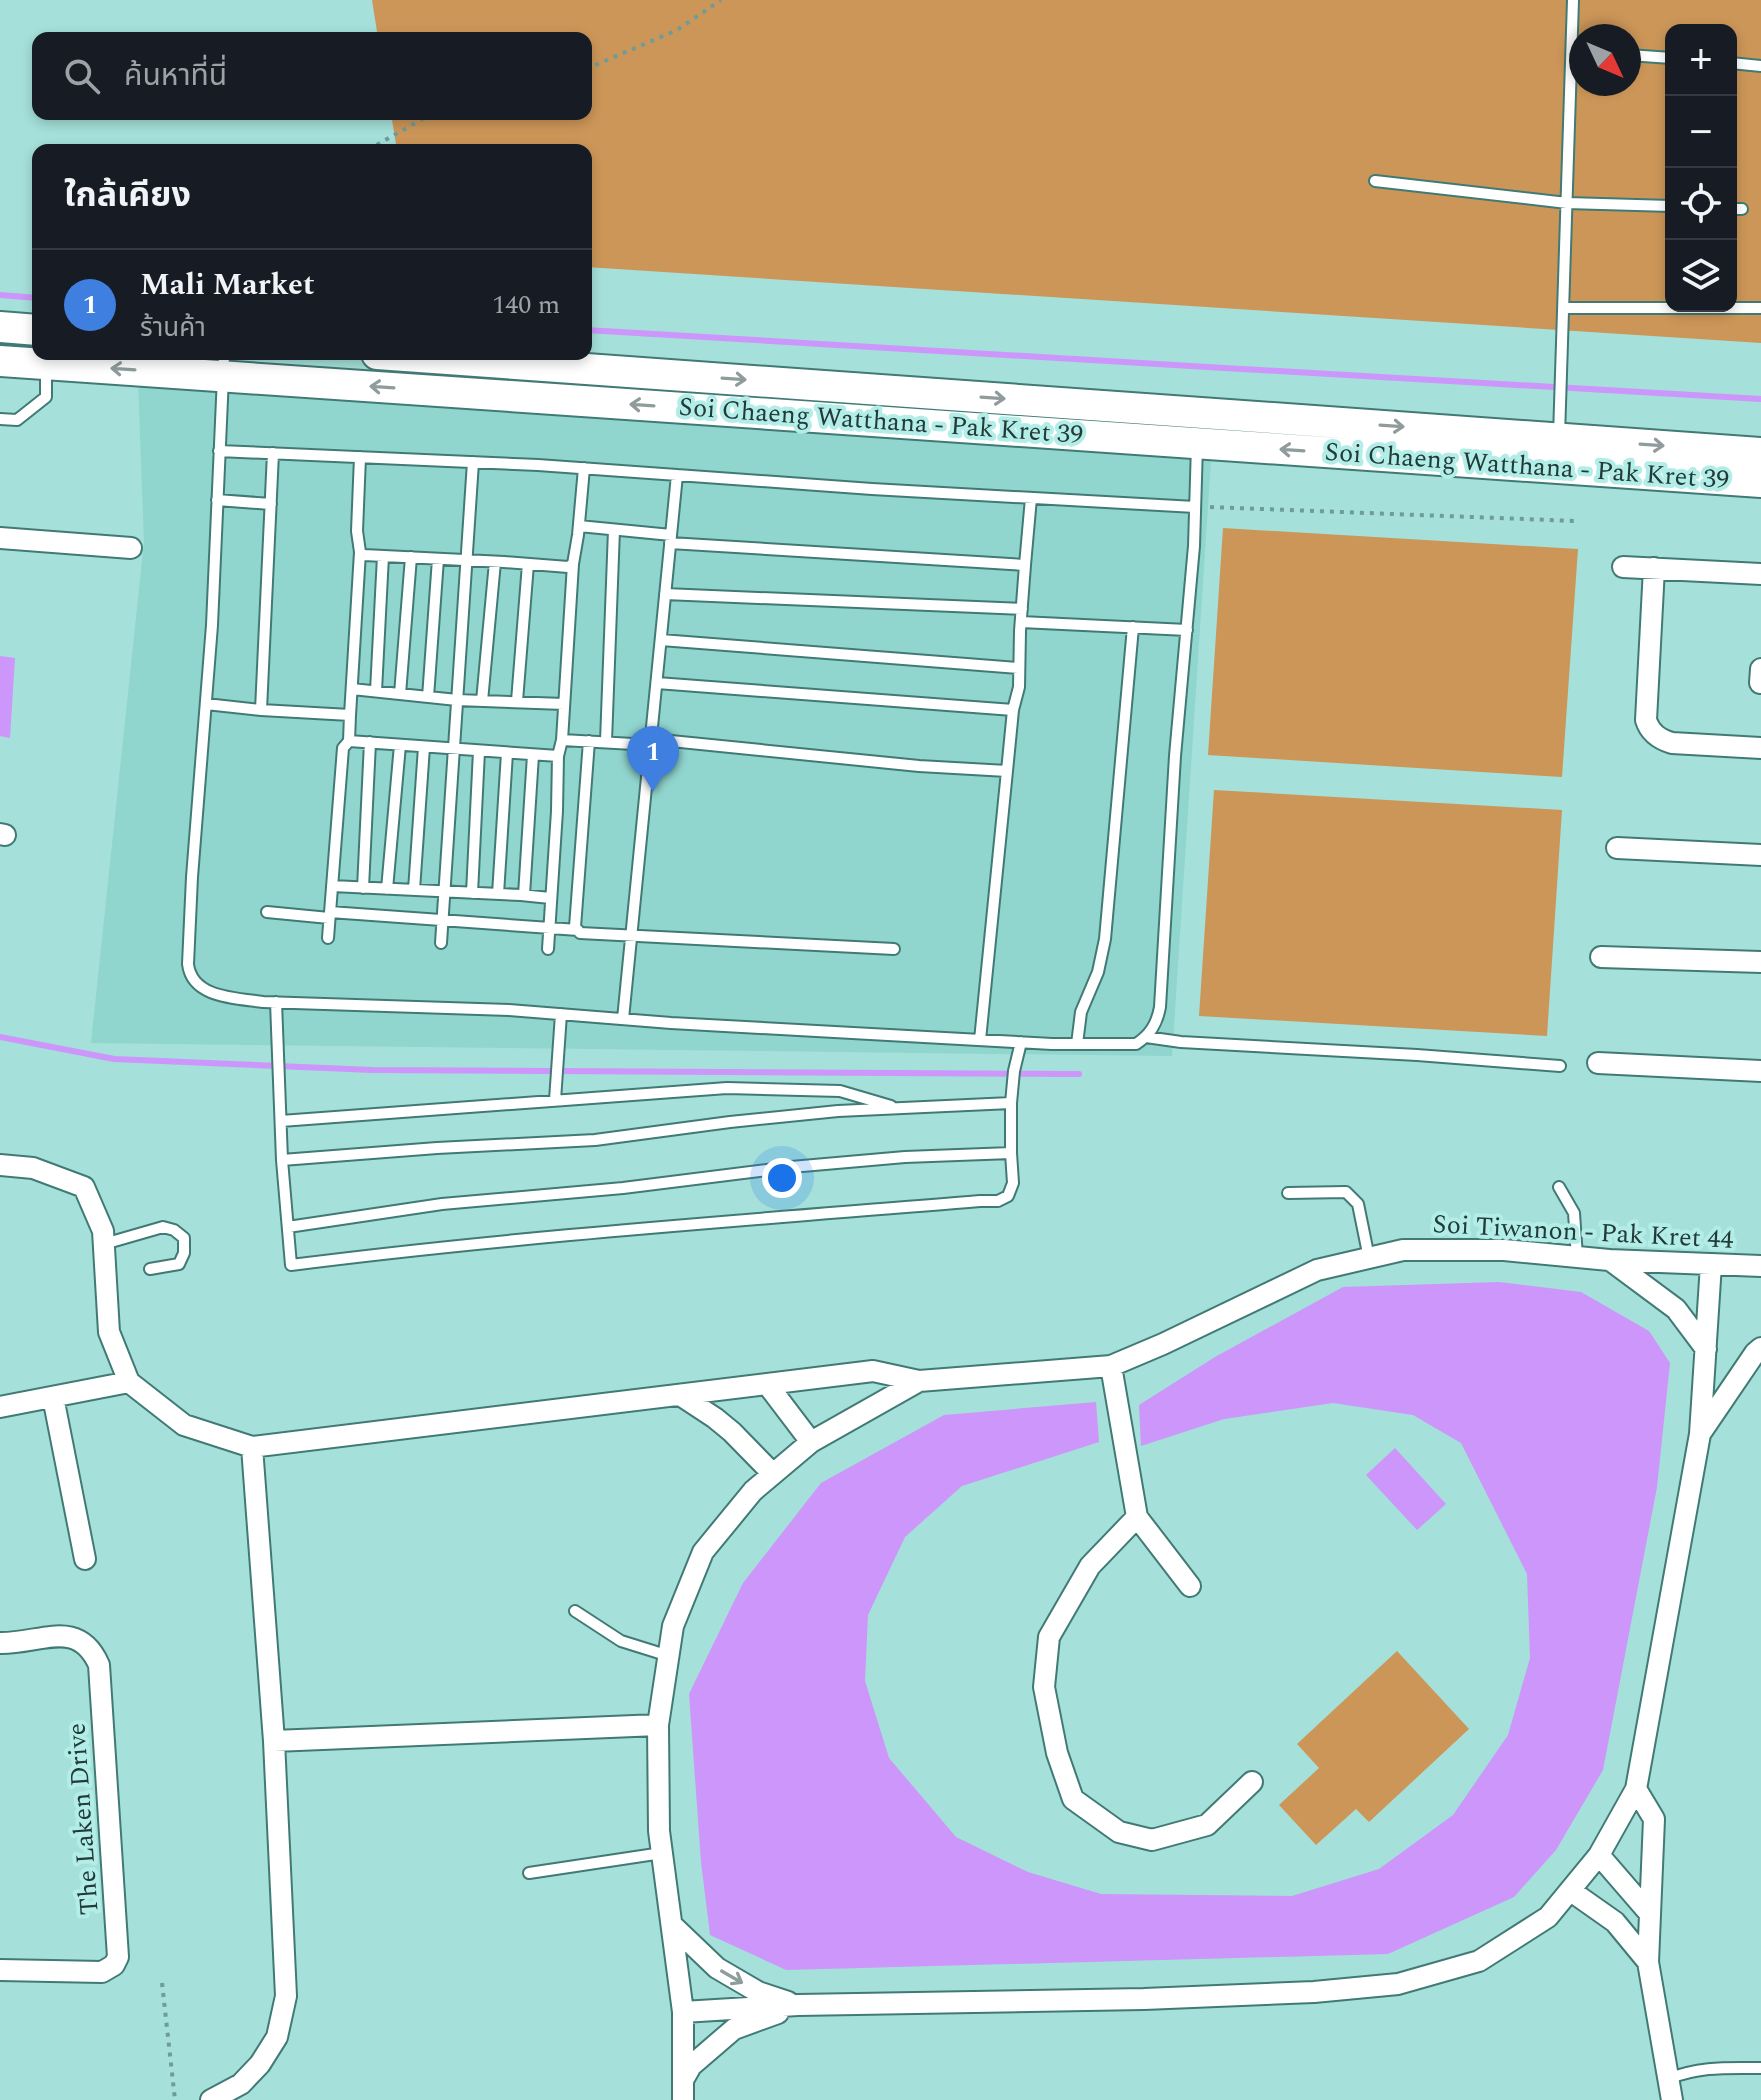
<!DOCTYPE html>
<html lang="th">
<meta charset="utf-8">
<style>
body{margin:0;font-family:Spectral,"Noto Sans Thai",serif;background:#20242c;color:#f1f3f6}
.controls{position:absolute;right:24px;top:24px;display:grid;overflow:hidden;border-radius:16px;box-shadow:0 4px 12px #0003}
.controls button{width:72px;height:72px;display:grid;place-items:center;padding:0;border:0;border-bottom:2px solid #363941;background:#171b24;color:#f1f3f6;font:40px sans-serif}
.compass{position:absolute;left:1569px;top:24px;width:72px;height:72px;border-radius:50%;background:#171b24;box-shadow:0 4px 12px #0003;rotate:134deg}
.you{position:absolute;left:782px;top:1178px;width:28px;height:28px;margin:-20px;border:6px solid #fff;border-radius:50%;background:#1a73e8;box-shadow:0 0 0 12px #1a73e833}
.badge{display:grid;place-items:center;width:52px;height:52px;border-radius:50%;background:#1a73e8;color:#fff;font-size:26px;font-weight:700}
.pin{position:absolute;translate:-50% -66px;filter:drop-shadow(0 2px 4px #0008)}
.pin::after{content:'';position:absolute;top:42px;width:28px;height:24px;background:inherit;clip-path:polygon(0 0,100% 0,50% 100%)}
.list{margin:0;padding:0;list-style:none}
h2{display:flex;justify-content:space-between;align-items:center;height:104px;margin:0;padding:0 32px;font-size:34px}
h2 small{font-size:26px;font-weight:400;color:#9ea1a6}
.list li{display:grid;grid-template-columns:52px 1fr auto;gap:24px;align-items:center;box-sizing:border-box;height:112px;padding:0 32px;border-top:2px solid #363941}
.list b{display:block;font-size:30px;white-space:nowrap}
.list p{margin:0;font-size:26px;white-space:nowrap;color:#9ea1a6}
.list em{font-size:26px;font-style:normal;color:#9ea1a6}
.icon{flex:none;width:44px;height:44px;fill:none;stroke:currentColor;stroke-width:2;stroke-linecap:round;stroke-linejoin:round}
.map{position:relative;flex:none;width:1761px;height:2100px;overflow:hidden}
.search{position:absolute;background:#171b24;box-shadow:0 4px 12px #0003;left:32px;top:32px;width:560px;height:88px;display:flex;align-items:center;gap:20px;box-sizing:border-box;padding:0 28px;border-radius:16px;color:#9ea1a6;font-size:30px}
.panel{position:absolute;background:#171b24;box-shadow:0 4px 12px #0003;left:32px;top:144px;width:560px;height:216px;border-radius:16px}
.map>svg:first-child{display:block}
.built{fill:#90d5ce}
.green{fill:#cc9658;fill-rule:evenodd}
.water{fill:#cc96fa}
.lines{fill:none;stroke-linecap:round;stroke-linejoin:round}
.stream{stroke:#cc96fa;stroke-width:6}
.service-casing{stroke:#417a75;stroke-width:14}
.minor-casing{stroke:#417a75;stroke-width:24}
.secondary-casing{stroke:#417a75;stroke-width:34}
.path{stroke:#6f9c98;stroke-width:4;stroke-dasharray:4 6;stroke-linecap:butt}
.service{stroke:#fff;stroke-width:10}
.minor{stroke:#fff;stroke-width:20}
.secondary{stroke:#fff;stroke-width:30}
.oneway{stroke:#909c9c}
.labels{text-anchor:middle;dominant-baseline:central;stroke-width:8;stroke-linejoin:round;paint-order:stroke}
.street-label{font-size:26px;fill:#223a38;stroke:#b2ede7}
</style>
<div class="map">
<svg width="1761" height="2100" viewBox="0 0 1761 2100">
<rect width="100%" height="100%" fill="#a5e0da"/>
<path class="built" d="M138 379 1211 460 1172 1056 91 1043 144 542Z"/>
<path class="green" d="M372 0H1761V343L586 267V150H397L391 114H586V38H378ZM1671 30H1731V306H1671ZM1581 36H1629V84H1581Z
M1223 528 1578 549 1562 777 1208 755Z
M1214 790 1562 810 1547 1036 1199 1016Z
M1397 1651 1469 1729 1369 1822 1356 1809 1316 1845 1279 1805 1319 1768 1297 1744Z"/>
<path class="water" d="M0 656 15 658 10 738 0 736Z
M1499 1282 1581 1292 1649 1331 1670 1363 1657 1487 1603 1770 1556 1850 1514 1897 1388 1954 786 1970 710 1935 701 1862 689 1694 743 1583 821 1483 944 1415 1096 1402 1099 1442 962 1486 905 1537 868 1615 865 1681 889 1758 956 1837 1028 1872 1101 1894 1292 1896 1379 1869 1453 1815 1508 1735 1530 1658 1527 1574 1461 1443 1413 1415 1333 1403 1224 1419 1141 1446 1139 1405 1215 1357 1343 1287Z
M1395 1448 1446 1504 1417 1530 1366 1475Z"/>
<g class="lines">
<path class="stream" d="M0 295 38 298
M586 330C978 351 1369 379 1761 399
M0 1037 114 1059 372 1070 1079 1074"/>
<defs>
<path id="service" d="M1629 55 1671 58
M1731 63 1761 66
M1375 181 1567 203 1671 206
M1731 209H1742
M1563 308H1761
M224 354 212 625 192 877 188 964C192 998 235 998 263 1002L509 1010 671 1023 1052 1044H1136C1150 1035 1157 1024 1160 1007L1175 756 1194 546 1197 445
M0 419 17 420 46 397V366
M1559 436 1573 0
M219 451 538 465 872 489 1195 507
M217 500 271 504
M579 526 671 535
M670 543 1025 565 1031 498
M360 552 364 555 504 562 568 567 573 564
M665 594 1022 609
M1021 622 1187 630
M661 640 1019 668
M657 683 1013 710
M352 689 457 700 564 704
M376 691 383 556
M400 694 411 557
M428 697 438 559
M482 701 495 562
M517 701 528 564
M206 704 261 710 350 715
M261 710 273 453
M651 739 919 766 1007 771 1013 710 1019 687 1020 631 1025 565
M562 740 651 745
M349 741 558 756
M589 741 575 927 580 933 894 949
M606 741 614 530
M332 886 521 895 550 898
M363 888 370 742
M387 889 400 745
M414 890 424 747
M472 893 479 751
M498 894 507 753
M524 895 533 755
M267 912 329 918
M330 912 578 930
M328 938 343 748 349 741 350 715 360 552 357 531 360 457
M441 943 473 462
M548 949 557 811 558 756 562 740 573 564 578 535 584 468
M276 1002 282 1160 291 1265C519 1236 750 1220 980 1201H998L1008 1196 1013 1183 1011 1153
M623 1019 677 475
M1146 1037 1181 1042 1417 1055 1560 1066
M980 1040 1007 771
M1077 1044 1081 1012 1098 972 1105 939 1133 627
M555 1100 561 1014
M281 1121 727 1088 840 1091 891 1106
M282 1160 437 1148 595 1140 730 1122 838 1111 1011 1103 1014 1071 1021 1042
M1559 1187 1574 1213 1577 1257
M1288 1193 1346 1192 1358 1204 1369 1258
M288 1227 442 1204 623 1188 791 1167 905 1157 1011 1153V1103
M104 1244 163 1227 174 1230 184 1238V1253L179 1264 150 1269
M575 1611 621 1641 669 1656
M529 1873 662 1853
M1668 2079C1700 2066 1727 2068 1761 2068"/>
<path id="minor" d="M0 538 131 548
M1623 567 1761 574
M1654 568 1646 720C1650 733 1659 739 1672 743L1761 748
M1760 683 1761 669
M0 834 5 835
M1617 848 1761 855
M1601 957 1761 962
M1598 1063 1761 1071
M0 1165 33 1168 84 1187 103 1231 109 1332 129 1382 184 1425 252 1447 274 1741 286 1996 277 2037 260 2064 241 2084 211 2100
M1610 1260 1676 1309 1706 1349
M1111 1366 1137 1517 1190 1586
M767 1384 811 1442
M680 1395 715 1418 732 1432 773 1474
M53 1397 85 1559
M0 1407 129 1382
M1700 1434 1711 1264
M252 1447 873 1371 919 1381
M1137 1517 1090 1566 1049 1637 1044 1687 1057 1753 1073 1799 1119 1832 1152 1840 1207 1825 1252 1782
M0 1643C40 1644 78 1617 99 1665L118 1957 114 1965 102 1972 0 1970
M274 1741 658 1725
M1636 1789 1654 1819 1648 1962 1672 2100
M1599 1855 1650 1914
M1571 1891 1615 1922 1648 1962
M673 1926 717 1968 758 1992 788 2002
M683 2012 798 2005 1144 1999 1314 1992 1398 1984 1479 1961 1548 1917 1599 1855 1636 1789 1700 1434 1755 1353 1761 1348
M683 2080 691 2066 734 2029 778 2013
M683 2100V2012L659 1831 658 1725 673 1626 703 1552 753 1491 811 1442 919 1381 1111 1366 1163 1344 1317 1270 1403 1250H1504L1609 1260 1761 1266"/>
<path id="secondary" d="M0 327 38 330
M377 354 1761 453
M0 361 1761 482"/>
</defs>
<use href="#service" class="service-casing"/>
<use href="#minor" class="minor-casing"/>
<use href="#secondary" class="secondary-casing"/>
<path class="path" d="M586 69 677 30 721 0
M368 150 431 114
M1210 507 1576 521
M162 1983 175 2100"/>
<use href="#service" class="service"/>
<use href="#minor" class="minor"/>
<use href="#secondary" class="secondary"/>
</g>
<defs><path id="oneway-shaft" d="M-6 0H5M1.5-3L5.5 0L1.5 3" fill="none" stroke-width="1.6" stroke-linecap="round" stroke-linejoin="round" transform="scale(2)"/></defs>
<g class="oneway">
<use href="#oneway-shaft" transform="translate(123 369) rotate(-176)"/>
<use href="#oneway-shaft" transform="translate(734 379) rotate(4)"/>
<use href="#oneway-shaft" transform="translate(382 387) rotate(-176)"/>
<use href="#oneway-shaft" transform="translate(993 398) rotate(4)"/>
<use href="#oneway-shaft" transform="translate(642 405) rotate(-176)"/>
<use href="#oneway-shaft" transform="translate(1392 426) rotate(4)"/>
<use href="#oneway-shaft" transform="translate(1652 445) rotate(4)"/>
<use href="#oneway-shaft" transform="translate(1292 450) rotate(-176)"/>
<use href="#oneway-shaft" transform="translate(732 1977) rotate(30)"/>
</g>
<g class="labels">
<g class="street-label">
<text transform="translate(881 421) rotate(4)">Soi Chaeng Watthana - Pak Kret 39</text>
<text transform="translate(1527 466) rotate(4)">Soi Chaeng Watthana - Pak Kret 39</text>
<text transform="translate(1583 1232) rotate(3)">Soi Tiwanon - Pak Kret 44</text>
<text transform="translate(83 1819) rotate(-94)">The Laken Drive</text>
</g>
</g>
</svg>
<div class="controls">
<button>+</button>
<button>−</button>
<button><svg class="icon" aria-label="locate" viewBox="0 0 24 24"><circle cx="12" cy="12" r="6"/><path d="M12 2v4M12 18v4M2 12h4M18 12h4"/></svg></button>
<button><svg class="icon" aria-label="layers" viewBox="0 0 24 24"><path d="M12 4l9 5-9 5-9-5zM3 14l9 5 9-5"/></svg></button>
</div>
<svg class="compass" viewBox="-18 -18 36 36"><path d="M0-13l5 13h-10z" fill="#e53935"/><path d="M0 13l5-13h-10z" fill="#9ea1a6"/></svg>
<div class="you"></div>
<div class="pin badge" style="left:653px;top:792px;background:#3f7fe0">1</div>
<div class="search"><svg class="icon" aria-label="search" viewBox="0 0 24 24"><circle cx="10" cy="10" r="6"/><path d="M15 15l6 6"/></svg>ค้นหาที่นี่</div>
<section class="panel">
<h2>ใกล้เคียง<small></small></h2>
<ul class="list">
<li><span class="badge" style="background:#3f7fe0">1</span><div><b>Mali Market</b><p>ร้านค้า</p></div><em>140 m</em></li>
</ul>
</section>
</div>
